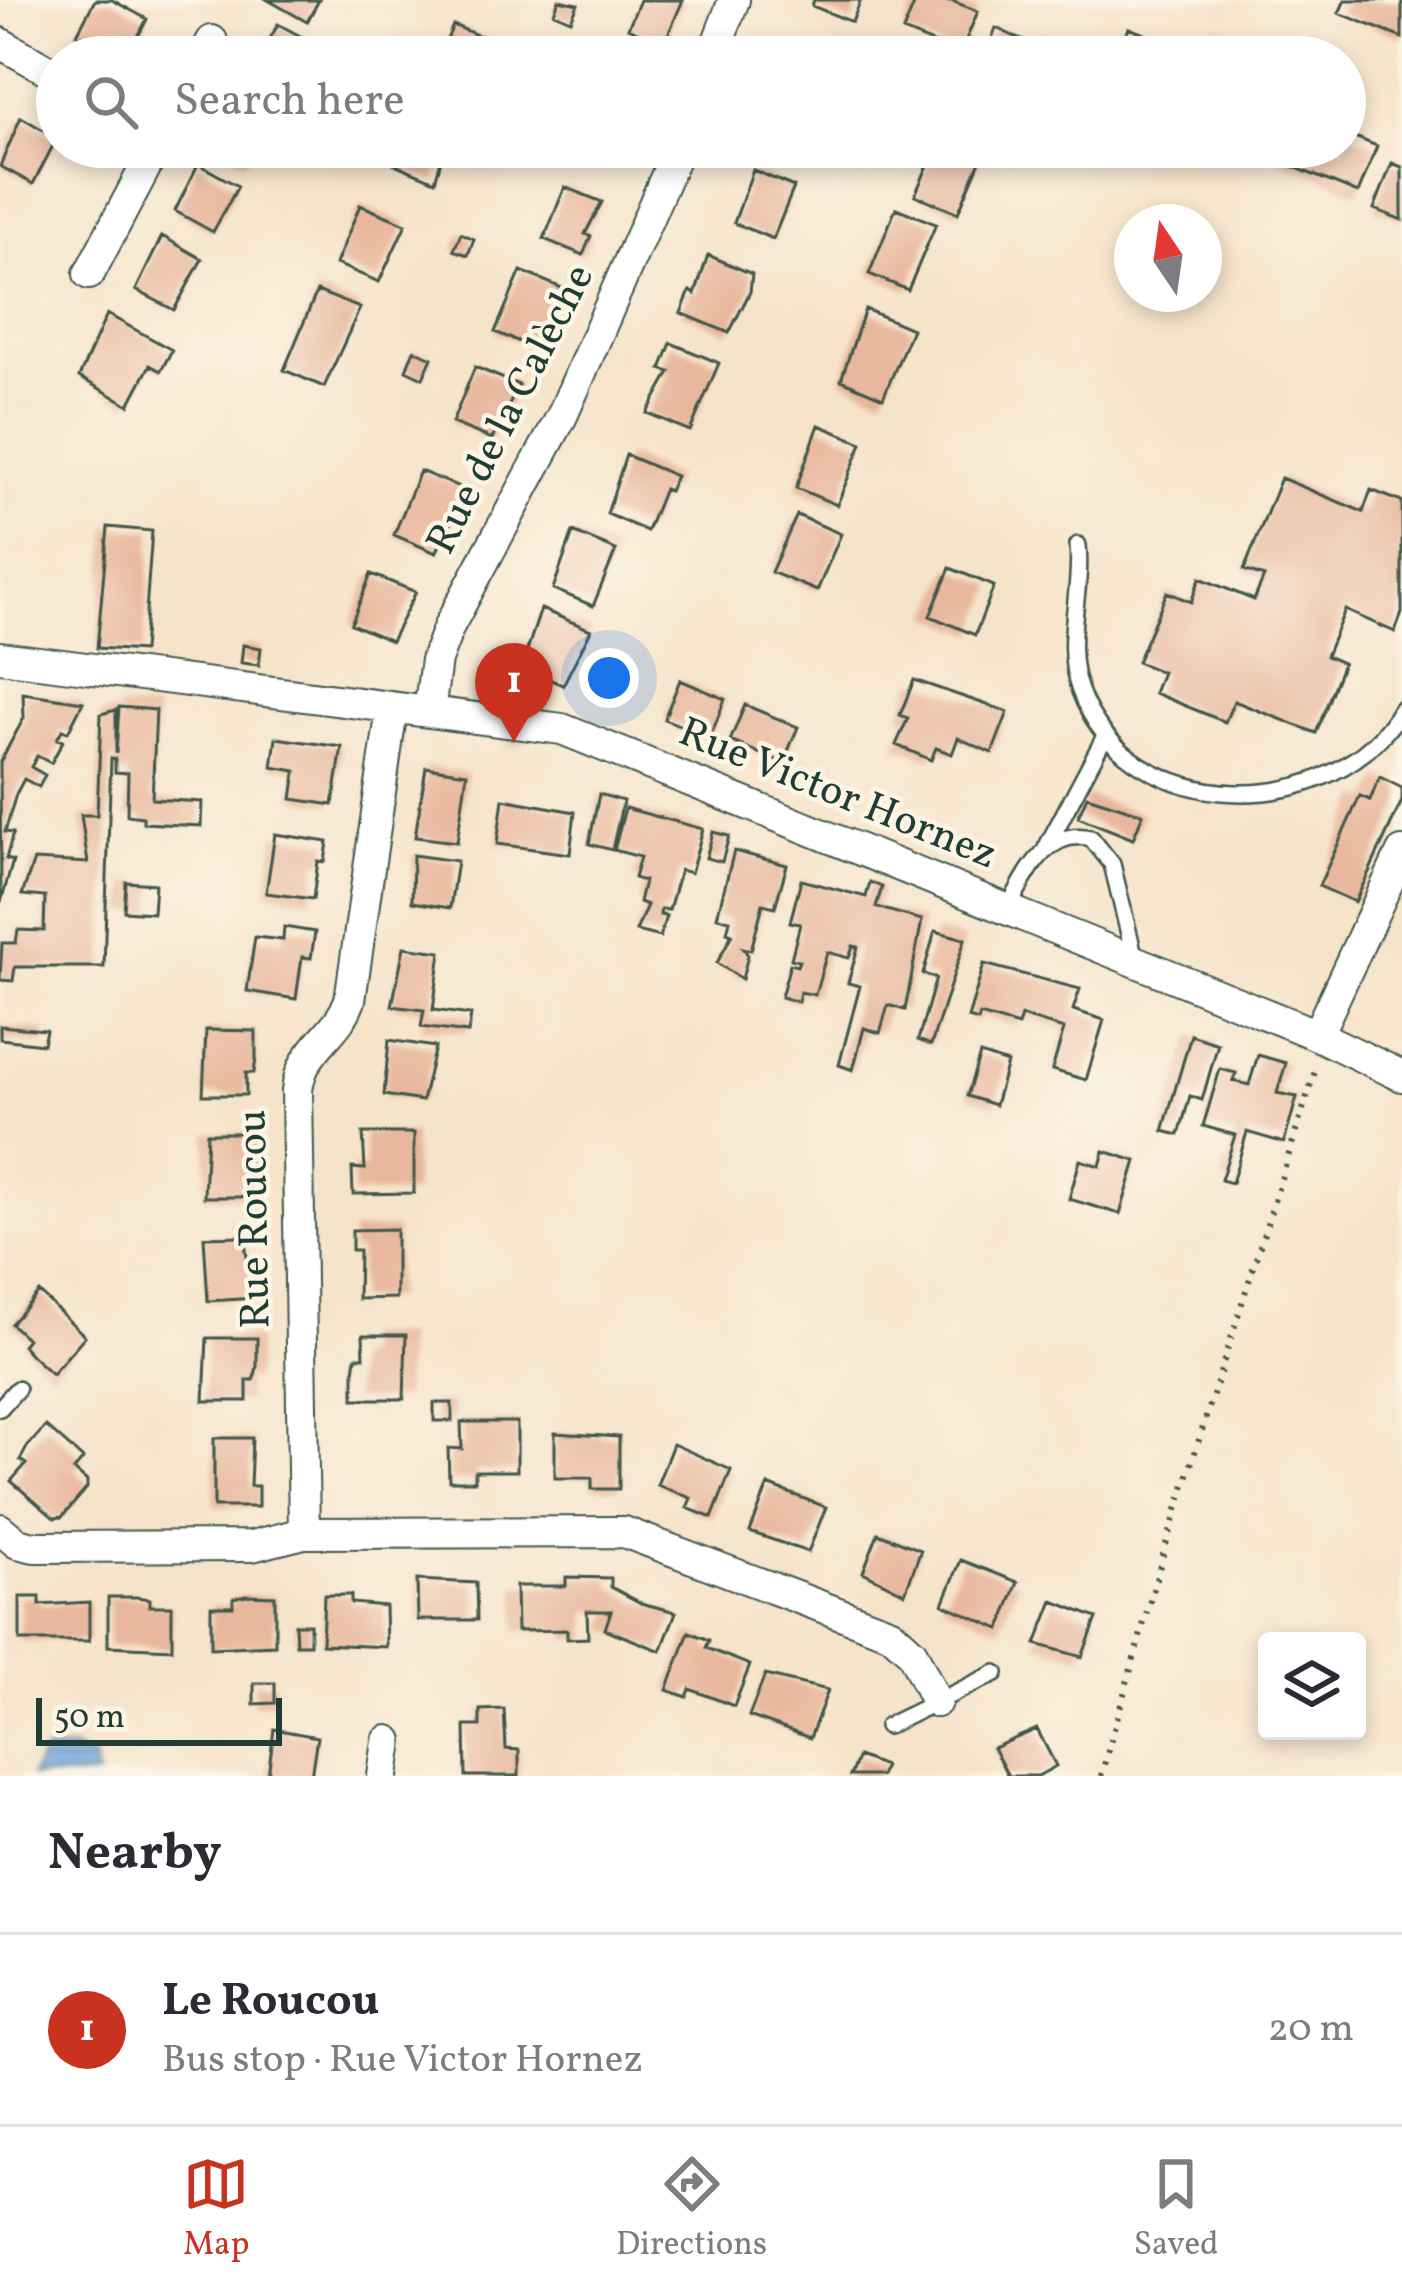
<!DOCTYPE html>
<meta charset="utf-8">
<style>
body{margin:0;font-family:Vollkorn,serif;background:#f7f7f7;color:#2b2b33}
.controls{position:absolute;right:36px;bottom:36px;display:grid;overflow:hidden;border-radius:12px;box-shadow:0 6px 18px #0003}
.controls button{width:108px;height:108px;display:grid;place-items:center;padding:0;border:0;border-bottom:3px solid #e1e1e2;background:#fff;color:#2b2b33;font:60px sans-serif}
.compass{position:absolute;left:1114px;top:204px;width:108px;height:108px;border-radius:50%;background:#fff;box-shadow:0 6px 18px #0003;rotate:347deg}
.scale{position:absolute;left:36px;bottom:30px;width:246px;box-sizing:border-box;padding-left:12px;border:6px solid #1f3d34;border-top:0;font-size:33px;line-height:42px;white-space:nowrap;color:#1f3d34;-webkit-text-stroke:9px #fcf5e5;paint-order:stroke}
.you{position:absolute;left:609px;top:678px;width:42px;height:42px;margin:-30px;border:9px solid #fff;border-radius:50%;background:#1a73e8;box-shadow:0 0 0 18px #1a73e833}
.badge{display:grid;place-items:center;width:78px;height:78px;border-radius:50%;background:#c8321e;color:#fff;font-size:39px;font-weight:700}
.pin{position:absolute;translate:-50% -99px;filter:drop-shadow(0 3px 6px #0008)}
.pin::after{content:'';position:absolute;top:63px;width:42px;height:36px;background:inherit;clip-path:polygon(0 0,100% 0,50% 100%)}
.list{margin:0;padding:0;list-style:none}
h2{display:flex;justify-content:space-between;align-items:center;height:156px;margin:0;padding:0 48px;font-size:51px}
h2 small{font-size:39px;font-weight:400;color:#7c7c81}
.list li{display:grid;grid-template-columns:78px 1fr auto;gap:36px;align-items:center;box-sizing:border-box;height:192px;padding:0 48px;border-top:3px solid #e1e1e2}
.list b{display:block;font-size:45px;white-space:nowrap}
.list p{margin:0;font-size:39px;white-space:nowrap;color:#7c7c81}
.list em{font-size:39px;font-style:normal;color:#7c7c81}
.icon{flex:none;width:66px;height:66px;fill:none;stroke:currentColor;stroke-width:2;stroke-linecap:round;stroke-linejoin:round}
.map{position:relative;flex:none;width:1402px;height:1776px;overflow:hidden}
.search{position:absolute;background:#fff;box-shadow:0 6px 18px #0003;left:36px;right:36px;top:36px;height:132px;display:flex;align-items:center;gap:30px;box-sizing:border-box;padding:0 42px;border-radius:66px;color:#7c7c81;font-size:45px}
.sheet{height:348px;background:#fff}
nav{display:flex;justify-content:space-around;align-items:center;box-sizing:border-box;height:168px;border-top:3px solid #e1e1e2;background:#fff;font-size:33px;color:#7c7c81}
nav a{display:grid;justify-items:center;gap:6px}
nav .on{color:#c8321e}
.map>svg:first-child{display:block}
.water{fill:url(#water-rules);stroke:#487289;stroke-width:3}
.building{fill:#e8b79d}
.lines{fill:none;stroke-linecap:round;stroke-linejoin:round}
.service-casing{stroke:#3f564a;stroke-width:20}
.minor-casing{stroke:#3f564a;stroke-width:34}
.path{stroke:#3f564a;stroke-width:6;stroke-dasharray:3 9;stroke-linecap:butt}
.service{stroke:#fff;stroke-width:15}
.minor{stroke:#fff;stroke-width:30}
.labels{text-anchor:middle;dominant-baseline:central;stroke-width:9;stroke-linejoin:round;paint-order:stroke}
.street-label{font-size:42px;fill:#1f3d34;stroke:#fcf5e5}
</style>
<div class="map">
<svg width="1402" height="1776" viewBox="0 0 1402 1776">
<defs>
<pattern id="water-rules" width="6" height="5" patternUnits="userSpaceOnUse" patternTransform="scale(3)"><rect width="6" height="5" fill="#70a6de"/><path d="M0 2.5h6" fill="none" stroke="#5b88b5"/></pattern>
</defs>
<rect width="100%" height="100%" fill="#fcf5e5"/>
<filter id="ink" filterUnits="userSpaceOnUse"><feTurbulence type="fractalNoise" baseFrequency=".00833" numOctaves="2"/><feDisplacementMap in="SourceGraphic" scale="24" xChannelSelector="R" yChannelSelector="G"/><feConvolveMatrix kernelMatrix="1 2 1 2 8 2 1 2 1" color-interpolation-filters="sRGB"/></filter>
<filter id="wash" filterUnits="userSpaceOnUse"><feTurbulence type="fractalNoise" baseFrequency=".004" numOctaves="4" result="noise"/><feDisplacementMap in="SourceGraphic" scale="48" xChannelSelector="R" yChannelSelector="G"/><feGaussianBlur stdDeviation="2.7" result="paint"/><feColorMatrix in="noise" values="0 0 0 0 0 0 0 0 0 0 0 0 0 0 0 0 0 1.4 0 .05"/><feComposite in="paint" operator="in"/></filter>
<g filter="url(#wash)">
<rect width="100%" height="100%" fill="#f6e4ca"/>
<path class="water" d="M72 1749 94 1758 97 1776H31L44 1751Z"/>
<g id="blocks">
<path class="building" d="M95 0H112L147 19 129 54 77 34Z
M268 0H319L307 22Z
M559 0 578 4 571 20 554 13Z
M640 0H683L664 44 628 28Z
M814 0H861L852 22 812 6Z
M916 0 952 1 978 11 960 54 903 31Z
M1345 0H1402V38L1339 13Z
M278 24 317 45 310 57H260Z
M453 25 494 42 488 57H440Z
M996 28 1037 47 1040 40 1061 48 1057 57H985Z
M1129 28 1159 40 1152 57H1117Z
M21 117 57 138 33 184 0 166Z
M1345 133 1377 146 1358 193 1279 161 1285 147H1345Z
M218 147H254L245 162Z
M401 147H445L435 181 394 164Z
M936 147H986L958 213 915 195Z
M1392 163 1402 167V220L1374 209Z
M198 164 238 186 213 232 175 211Z
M753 170 794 187 773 239 734 223Z
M565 187 602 202 585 234 591 236 583 255 544 239Z
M360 205 406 224 379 282 336 264Z
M896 208 936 224 908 290 869 274Z
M461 233 474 239 468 255 454 250Z
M162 236 202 259 174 310 136 290Z
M708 255 752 274 750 292 729 333 681 313 690 291 695 294Z
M521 271 562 288 532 347 495 332Z
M317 291 360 308 324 387 284 370Z
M865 309 912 329 883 398 841 380Z
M107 314 172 350 161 371 150 365 129 405 79 377Z
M671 343 719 363 690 431 647 413 670 372 661 369Z
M414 350 432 358 423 378 406 370Z
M475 367 519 385 492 439 452 423Z
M819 425 862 443 837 505 796 488Z
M626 455 676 476 669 491 664 489 647 531 607 514Z
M420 471 467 490 436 553 394 535Z
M1281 478 1363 512 1371 490 1402 502V613L1395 632 1345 610 1326 656 1343 663 1316 733 1234 701 1225 722 1154 693 1162 672 1137 662 1167 592 1191 602 1200 578 1254 600 1264 577 1244 570Z
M797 515 841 534 817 591 771 572Z
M108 527 152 531 143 651 97 648Z
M573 532 616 550 593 606 553 589Z
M950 568 994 586 975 635 930 616Z
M371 574 416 592 391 641 351 624Z
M541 609 591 630 563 685 521 668Z
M243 645 261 648 259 665 241 663Z
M680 680 725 699 710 738 664 719Z
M914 680 1008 712 992 753 958 738 952 754 936 748 931 760 896 745 908 718 900 715Z
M23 693 83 702 68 732 62 730 57 739 63 741 51 763 37 756 31 767 45 775 39 787 24 779 16 794 5 832 13 833 6 859 13 861 1 902 0 762 24 718Z
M745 705 798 727 783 763 730 741Z
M119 707 156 710 152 799 202 802 201 826 143 823V817L127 815 128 773 115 772V759L111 758 104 967H15L13 981 0 980 2 943H16L18 930 44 931 45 897 22 895 34 860 88 863 81 815H97L101 714 116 710V754Z
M276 738 342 747 333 805 292 799 296 771 272 767Z
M426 767 467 773 457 842 415 837Z
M1380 777 1402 788V801L1355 902 1319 886 1360 796 1370 800Z
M599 794 623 801 612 850 589 844Z
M1087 796 1143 814 1133 839 1078 817Z
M503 799 575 812 570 854 497 844Z
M625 808 703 829 691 873 680 870 669 910 661 909 660 915 666 916 660 937 636 931 647 905 639 902 644 881 634 878 640 857 614 850Z
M713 832 729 836 722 862 706 858Z
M275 834 328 842 325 862 318 861 313 899 266 893Z
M734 851 787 865 775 907 763 904 751 950 743 948 748 955 742 979 717 963 732 934 727 932 730 920 717 917Z
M413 855 457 861 450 908 412 902Z
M801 880 866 897 870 882 882 887 876 907 922 920 905 1010 888 1005 880 1033 864 1028 853 1070 839 1065 860 986 848 983 858 947 853 946 849 958 827 952 815 995 800 992 798 1002 781 997 790 964 797 966 799 961 791 959 800 924 790 922Z
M126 882 155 884 153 913 124 911Z
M284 927 315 932 311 958 302 957 296 999 247 991 255 937 283 940Z
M935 931 965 939 931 1045 918 1040 936 978 923 974Z
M404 947 441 952 433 1010 471 1015 468 1033 421 1027 424 1010 392 1006Z
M984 964 1080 989 1073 1010 1104 1020 1086 1080 1052 1070 1064 1029 1021 1016 1018 1026 980 1015 978 1021 968 1018Z
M0 1026 46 1030 43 1044 0 1039Z
M206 1030 256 1031V1059L254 1073H246V1095H203Z
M1191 1035 1218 1044 1202 1100 1190 1096 1179 1135 1163 1131Z
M389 1040 435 1047 422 1101 384 1095Z
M980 1054 1007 1063 995 1105 967 1096Z
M1258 1055 1286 1063 1277 1093 1297 1097 1284 1143 1247 1132 1232 1183 1221 1180 1235 1135 1203 1126 1220 1069 1236 1073 1233 1081 1249 1085Z
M207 1133H256V1161L254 1175H247V1197H204Z
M363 1133H414V1193L353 1194 352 1168 365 1169Z
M1104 1151 1136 1161 1120 1214 1069 1199 1080 1160 1100 1166Z
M396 1229V1298L358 1299 359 1250H352V1230Z
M244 1236 249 1271H257V1298L208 1301 204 1237Z
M39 1292 85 1336 52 1374 31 1355 22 1345 27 1339 11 1324Z
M363 1335H406L404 1399H354V1371L356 1357H364Z
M207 1338H257V1366L254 1380H247V1401H204Z
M434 1403H452V1421H434Z
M461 1422H517V1471H475V1481H449L448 1448 462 1449Z
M46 1426 83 1459 74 1470 87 1481V1488L62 1517 54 1518 11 1481 26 1464 20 1460 27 1447Z
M555 1433 619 1437V1489H592V1478H555Z
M214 1438H252L250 1486H258V1507H214Z
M673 1444 731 1470 712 1518 687 1508 691 1498 657 1485Z
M768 1485 826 1507 808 1552 750 1532Z
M878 1533 921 1550 905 1593 863 1572Z
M961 1560 1018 1582 1000 1629 943 1604Z
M566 1577 611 1578V1587L641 1603 676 1612 661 1651 605 1629 611 1611H587L588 1638 567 1639V1630L517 1631 516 1586H566Z
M417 1580 476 1583 477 1620H418Z
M246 1595 275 1596V1645L211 1648V1606H233V1598Z
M324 1595H351V1603L385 1606 386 1647 322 1644Z
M20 1597H40V1605L89 1602V1641H20Z
M108 1597H136L150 1599V1606H172V1649L108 1646Z
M1053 1601 1097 1618 1082 1657 1036 1644Z
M295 1624H310V1644H296Z
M689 1632 709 1640 706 1648 750 1665 734 1706 690 1689 687 1697 667 1690Z
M765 1675 828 1690 810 1738 749 1716Z
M254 1683H275V1703L254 1704Z
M504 1709 506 1749 519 1750V1776H466L465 1726H480V1710Z
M274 1729 317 1737 311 1776H268Z
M1037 1729 1056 1766 1038 1776H1008L993 1748Z
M858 1756 884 1766 880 1776H850Z"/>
</g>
</g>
<g filter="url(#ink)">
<use href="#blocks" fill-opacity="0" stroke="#3f564a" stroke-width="3"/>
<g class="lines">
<defs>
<path id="service" d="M1078 545C1083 593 1062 642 1080 691 1129 823 1336 825 1402 708
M1046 848 1105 736
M1007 910C1025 878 1045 827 1091 838L1112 864 1135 959
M0 1408 17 1389
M887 1726 996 1673"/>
<path id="minor" d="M0 43 57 75
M203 57 212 41
M712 57 734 0
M89 274 156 147
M0 657 562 729 1317 1035 1402 1076
M392 709 350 1000C337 1037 301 1048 297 1091L304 1533 624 1532 891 1633 912 1652 936 1702
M429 712 436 660 449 626 562 416 679 147
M1317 1035 1402 852
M0 1529 17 1543 34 1547 252 1546 304 1533
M383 1776 388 1741"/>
</defs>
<use href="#service" class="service-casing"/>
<use href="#minor" class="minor-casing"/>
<path class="path" d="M1101 1776 1164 1551 1316 1068"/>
<use href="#service" class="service"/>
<use href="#minor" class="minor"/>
</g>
</g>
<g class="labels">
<g class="street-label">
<text transform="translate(512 410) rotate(-63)">Rue de la Calèche</text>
<text transform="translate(837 795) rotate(22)">Rue Victor Hornez</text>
<text transform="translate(256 1219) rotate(-91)">Rue Roucou</text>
</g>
</g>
</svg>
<div class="controls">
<button><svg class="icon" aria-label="layers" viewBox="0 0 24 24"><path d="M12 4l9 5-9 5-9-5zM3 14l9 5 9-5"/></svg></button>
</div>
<svg class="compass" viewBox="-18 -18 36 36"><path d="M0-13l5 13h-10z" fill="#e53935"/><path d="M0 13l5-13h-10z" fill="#7c7c81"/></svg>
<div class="scale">50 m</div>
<div class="you"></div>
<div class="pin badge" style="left:514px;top:742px">1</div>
<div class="search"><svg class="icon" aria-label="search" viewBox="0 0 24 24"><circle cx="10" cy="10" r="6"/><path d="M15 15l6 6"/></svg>Search here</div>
</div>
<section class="sheet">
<h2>Nearby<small></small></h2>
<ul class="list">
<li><span class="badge">1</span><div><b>Le Roucou</b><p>Bus stop · Rue Victor Hornez</p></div><em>20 m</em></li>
</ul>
</section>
<nav>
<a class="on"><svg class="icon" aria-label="map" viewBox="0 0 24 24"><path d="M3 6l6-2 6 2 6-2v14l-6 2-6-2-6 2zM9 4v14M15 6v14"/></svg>Map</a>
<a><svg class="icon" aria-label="directions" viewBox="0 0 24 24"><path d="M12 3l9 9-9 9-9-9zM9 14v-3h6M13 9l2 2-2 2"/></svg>Directions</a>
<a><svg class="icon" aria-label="saved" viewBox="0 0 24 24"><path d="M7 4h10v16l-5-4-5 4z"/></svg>Saved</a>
</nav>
